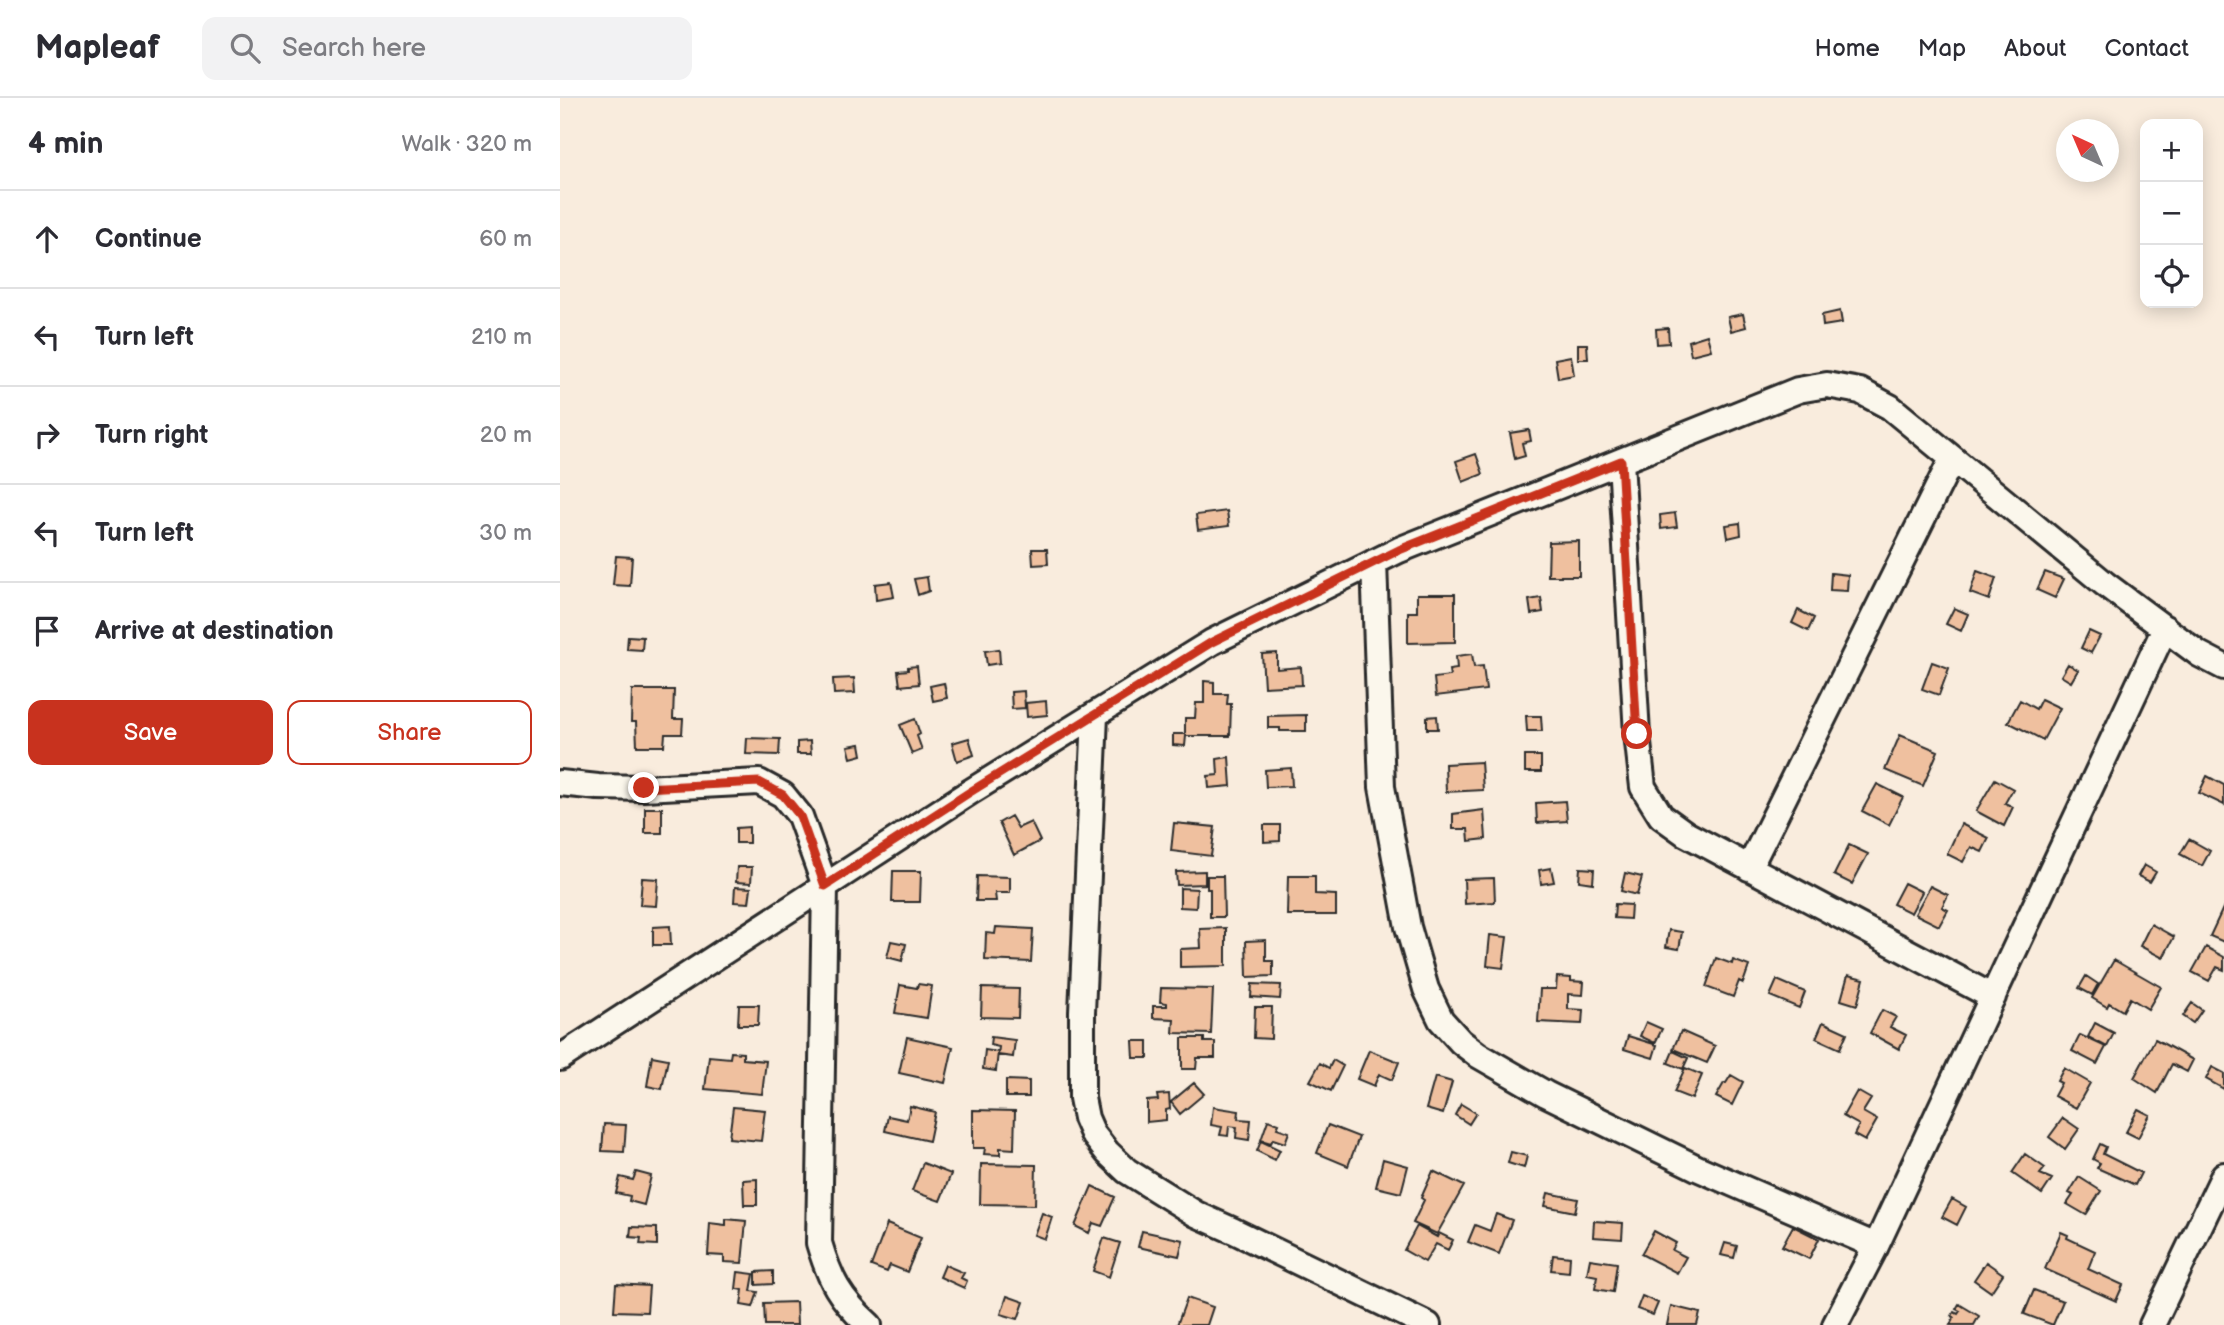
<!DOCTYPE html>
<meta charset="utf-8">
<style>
body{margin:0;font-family:"Balsamiq Sans",sans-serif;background:#f2f2f3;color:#2b2b33}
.controls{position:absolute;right:21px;top:21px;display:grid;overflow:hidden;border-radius:14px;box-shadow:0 4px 18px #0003}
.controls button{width:63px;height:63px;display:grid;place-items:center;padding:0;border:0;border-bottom:2px solid #e1e1e2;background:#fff;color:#2b2b33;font:35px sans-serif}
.compass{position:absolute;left:1496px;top:21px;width:63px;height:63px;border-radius:50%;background:#fff;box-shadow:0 4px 18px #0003;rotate:316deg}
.stop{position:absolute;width:21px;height:21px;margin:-16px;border:5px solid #c8321e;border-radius:50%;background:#fff}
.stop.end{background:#c8321e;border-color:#fff;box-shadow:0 2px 7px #0008}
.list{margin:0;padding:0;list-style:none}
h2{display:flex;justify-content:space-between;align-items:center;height:91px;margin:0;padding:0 28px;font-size:30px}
h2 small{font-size:23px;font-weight:400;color:#7c7c81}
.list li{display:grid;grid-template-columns:46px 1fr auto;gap:21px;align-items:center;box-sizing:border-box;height:98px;padding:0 28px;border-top:2px solid #e1e1e2}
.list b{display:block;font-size:26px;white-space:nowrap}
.list em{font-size:23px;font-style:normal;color:#7c7c81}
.actions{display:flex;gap:14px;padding:21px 28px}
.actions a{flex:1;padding:16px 0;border:2px solid #c8321e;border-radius:14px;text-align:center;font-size:24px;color:#c8321e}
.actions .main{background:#c8321e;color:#fff}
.icon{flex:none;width:38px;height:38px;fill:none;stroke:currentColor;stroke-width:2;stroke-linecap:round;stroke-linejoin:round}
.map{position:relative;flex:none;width:1664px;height:1227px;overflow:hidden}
header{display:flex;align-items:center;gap:42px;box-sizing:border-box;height:98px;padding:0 35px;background:#fff;border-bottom:2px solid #e1e1e2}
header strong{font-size:33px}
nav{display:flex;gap:38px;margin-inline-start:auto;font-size:24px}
.search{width:490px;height:63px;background:#f2f2f3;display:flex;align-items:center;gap:18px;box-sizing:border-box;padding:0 24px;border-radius:14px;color:#7c7c81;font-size:26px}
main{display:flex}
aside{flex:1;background:#fff}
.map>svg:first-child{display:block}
.building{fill:#efc09f;stroke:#2b2b2b;stroke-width:2}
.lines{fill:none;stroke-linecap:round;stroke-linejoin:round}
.street-casing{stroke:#2b2b2b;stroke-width:30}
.street{stroke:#fbf7ec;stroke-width:24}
.route{stroke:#c8321e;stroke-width:9}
</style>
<header>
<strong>Mapleaf</strong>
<div class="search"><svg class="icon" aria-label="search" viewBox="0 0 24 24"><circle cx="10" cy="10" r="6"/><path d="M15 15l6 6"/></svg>Search here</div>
<nav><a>Home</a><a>Map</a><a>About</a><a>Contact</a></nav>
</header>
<main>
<aside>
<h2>4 min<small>Walk · 320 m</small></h2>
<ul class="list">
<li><svg class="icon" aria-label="ahead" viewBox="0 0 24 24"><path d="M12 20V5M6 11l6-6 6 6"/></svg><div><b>Continue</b></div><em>60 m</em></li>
<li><svg class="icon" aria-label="left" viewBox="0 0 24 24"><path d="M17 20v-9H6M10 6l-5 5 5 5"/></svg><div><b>Turn left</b></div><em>210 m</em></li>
<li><svg class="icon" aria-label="right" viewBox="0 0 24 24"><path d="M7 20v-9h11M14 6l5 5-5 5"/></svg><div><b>Turn right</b></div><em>20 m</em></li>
<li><svg class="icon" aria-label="left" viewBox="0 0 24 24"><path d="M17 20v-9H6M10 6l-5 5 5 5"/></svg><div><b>Turn left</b></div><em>30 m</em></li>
<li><svg class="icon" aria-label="arrive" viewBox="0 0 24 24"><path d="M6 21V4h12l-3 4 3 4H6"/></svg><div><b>Arrive at destination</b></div></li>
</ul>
<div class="actions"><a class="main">Save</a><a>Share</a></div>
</aside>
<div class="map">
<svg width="1664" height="1227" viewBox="0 0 1664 1227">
<rect width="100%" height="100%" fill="#f9ecdd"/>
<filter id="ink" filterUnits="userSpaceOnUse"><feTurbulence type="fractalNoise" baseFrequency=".0143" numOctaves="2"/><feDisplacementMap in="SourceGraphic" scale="14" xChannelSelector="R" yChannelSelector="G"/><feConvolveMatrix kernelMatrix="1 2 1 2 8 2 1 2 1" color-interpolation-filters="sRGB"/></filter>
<g filter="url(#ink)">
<path class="building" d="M1280 213 1282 225 1263 228 1262 217Z
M1183 216 1186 229 1171 233 1168 219Z
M1108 230 1109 245 1097 246 1096 231Z
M1147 237 1151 252 1131 257 1128 243Z
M1018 246H1027L1028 261H1018Z
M1011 258 1014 277 998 280 995 261Z
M969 332 971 343 962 345 965 358 955 361 950 335Z
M916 356 923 376 903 384 896 363Z
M667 413 669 428 638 432 636 417Z
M1115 415 1117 429 1101 431 1100 417Z
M1180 425 1181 437 1168 440 1166 427Z
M1019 443V478H988L989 444Z
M472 451H487L488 466 473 467Z
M56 458 72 459 70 488 53 487Z
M1417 473 1436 480 1429 502 1410 495Z
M1485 474 1504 481 1495 500 1477 492Z
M1271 475 1288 477 1287 493 1270 492Z
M367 479 369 493 358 497 354 481Z
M331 484 334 499 316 502 315 486Z
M857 496H895V544L848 545V514H857Z
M981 500 983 514 971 516 969 502Z
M1394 510 1408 516 1401 533 1386 526Z
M1238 512 1254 520 1248 533 1232 525Z
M1529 533 1540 538 1531 555 1521 550Z
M68 538 83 539 82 552 67 551Z
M439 551 440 565 427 567 425 553Z
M717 555V571L741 569 742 587 704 589 702 556Z
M912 556 914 569 923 568 926 592 876 598 874 580 890 578 889 572 897 571 896 558Z
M1372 564 1389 570 1379 597 1362 591Z
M1508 566 1518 572 1511 584 1501 578Z
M357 568 359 586 340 588 338 573 348 572V569Z
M294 580 295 595 274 596 273 581Z
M644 583 654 584V596H668L667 606H671L670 638H626L625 648 613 647V636H625V620H635L636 605H644Z
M384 585 387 600 373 603 370 588Z
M72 592H114L113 621H123L122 636H105L104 648H77L76 624H71Z
M464 593 465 610 452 611 451 594Z
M1481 601 1500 610 1483 642 1448 624 1460 602 1476 611Z
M486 603 487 617 467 619 466 605Z
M746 617V633H720V630H708V618Z
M877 618 878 631H867V619Z
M966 618H981L982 633H967Z
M355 621 360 636 357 638 362 652 352 656 340 627Z
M1340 637 1378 653 1363 688 1325 672Z
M187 640 220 641 219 657 186 656Z
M409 640 414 657 397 663 392 645Z
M250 643 251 656H237V644Z
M300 646 302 657 291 660 288 648Z
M965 658H981V674H965Z
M669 659 671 688 649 690 648 678 658 677 657 661Z
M921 664 923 692 886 694 885 666Z
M731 670 732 688 706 689 705 672Z
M1647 678 1664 687V707L1639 695Z
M1435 681 1453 691 1445 705 1453 709 1444 728 1416 713Z
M1317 686 1343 699 1329 727 1302 713Z
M1005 703 1007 723 977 725 976 705Z
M85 710H102V735H85Z
M924 712 926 741 909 743 908 731H893V716Z
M451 718 458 730 471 724 480 743 454 757 439 725Z
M614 725 655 729 651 758 611 753Z
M1401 726 1429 740 1422 754 1411 749 1403 764 1387 756Z
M704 727H720V743L704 744Z
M189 729V745H176V730Z
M1629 741 1650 753 1642 768 1620 756Z
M1289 747 1308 756 1292 786 1274 777Z
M1584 767 1596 774 1590 784 1578 778Z
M177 769H192L191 785 176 784Z
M991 770 994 784 981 786 979 772Z
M1020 770 1034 771 1033 785 1019 783Z
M333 773H361L360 804H332Z
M645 773V786L617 787 616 774Z
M1065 775 1082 779 1077 797 1061 793Z
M417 778 450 779V795H435L436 803H416Z
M647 778H663L664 819H650V791H647Z
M728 778H755V796L776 797V817H727Z
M82 780 98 781 96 808 80 807Z
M934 780 935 804 905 806 904 781Z
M1344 785 1362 794 1351 815 1333 806Z
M1370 788 1388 797 1382 809 1388 812 1379 828 1355 816Z
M175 789 191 790 189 805 174 804Z
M620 790 637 791 636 810 620 809Z
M1055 806 1071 807 1070 821 1054 820Z
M1664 808V844L1650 838Z
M1591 826 1614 839 1603 860 1580 848Z
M110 828 111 847H93V829Z
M436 829 473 831 471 864 425 862 426 835 435 836Z
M666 830V868L620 869V851L641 850 640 831Z
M1109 832 1122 834 1119 851 1106 849Z
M930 837 947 839 943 870 927 868Z
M706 842V863H713V878L687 879 686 843Z
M331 843 346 846 342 863 327 859Z
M1646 849 1664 859V872L1657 869 1649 883 1632 874Z
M1156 860 1172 866 1173 862 1189 868 1183 885 1179 883 1173 899 1146 889Z
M1554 862 1601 889 1588 911 1570 900 1563 913 1549 905 1547 909 1532 900Z
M1288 877 1304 881 1297 907 1281 902Z
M1526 878 1538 886 1532 897 1519 890Z
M997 879 1011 880V883L1024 884 1023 897 1008 896V911L1023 912 1022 926 978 924 980 891H996Z
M1217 882 1245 894 1239 910 1210 898Z
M358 886 372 888 367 920 335 915 340 887 357 890Z
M692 886 721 887 720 901 691 899Z
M422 890 459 891 458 920 421 919Z
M601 890 653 891 651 936 613 935 614 921 593 920V908H607V905L600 904Z
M1632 905 1642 912 1633 925 1623 918Z
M179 907H199L198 927H178Z
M695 909H712L711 941 694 940Z
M1322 912 1336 919 1330 929 1346 937 1339 951 1310 935Z
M1086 924 1102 931 1095 945 1080 938Z
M1263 924 1287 935 1280 951 1256 940Z
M1535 925 1554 935 1547 949 1528 939Z
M1121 933 1155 948 1147 965 1113 951Z
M1520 937 1546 949 1537 966 1512 953Z
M1068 938 1097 947 1093 960 1064 951Z
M347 939 393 949 385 985 339 975Z
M431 939 455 942 453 959 438 957 439 949 430 947Z
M622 940H644V944H655V960H637L636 971H622Z
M1595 941 1633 962 1627 974 1612 966 1597 995 1574 980Z
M573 943H588V960H574Z
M425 952 438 954 436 973 423 971Z
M809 952 839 964 832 982 819 976 814 988 797 981Z
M1113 953 1128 960 1123 971 1108 965Z
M171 954 183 955V961L206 963 202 996 145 991 149 958 170 960Z
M92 958 108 961 102 991 87 988Z
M773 962 783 968 771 993 750 983 760 965 769 970Z
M1652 969 1664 975V991L1646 981Z
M1125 970 1142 977 1132 1001 1114 994Z
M1504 970 1530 985 1516 1010 1494 998 1501 985 1497 983Z
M1171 977 1183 984 1172 1007 1156 999 1164 985H1166Z
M875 979 892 984 883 1016 866 1011Z
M446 982 469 983V999H446Z
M634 985 644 996 620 1016 611 1004Z
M1297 993 1311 1001 1303 1014 1317 1022 1305 1043 1294 1037 1299 1027 1283 1018Z
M609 996 610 1011 606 1012V1022L587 1024V1003L598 1002 597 997Z
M901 1006 916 1015 909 1026 895 1017Z
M350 1008 375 1014 369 1043 325 1033 328 1018 347 1022Z
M173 1009 205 1012 201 1043 169 1040Z
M653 1009 679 1013 678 1021 691 1022 689 1042 676 1040 677 1029 669 1028 668 1038 660 1037 662 1029 651 1027Z
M1578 1011 1590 1017 1578 1040 1566 1034Z
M413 1012 455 1013 454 1051 440 1050V1057L424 1056 425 1050H413Z
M1503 1020 1519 1031 1505 1051 1489 1039Z
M708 1022 719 1026 717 1030 729 1034 725 1045 713 1041 711 1045 701 1042Z
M44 1026 66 1027 64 1054 42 1053Z
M768 1027 799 1039 788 1068 757 1055Z
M701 1043 720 1052 715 1062 697 1053Z
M1540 1046 1546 1049 1543 1056 1581 1075 1575 1087 1537 1070 1540 1065 1533 1061Z
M951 1054 967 1058 964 1070 948 1065Z
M1465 1056 1485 1070 1480 1076 1492 1081 1482 1096 1452 1075Z
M823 1061 848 1068 841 1095 816 1089Z
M363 1065 391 1076 380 1103 352 1093Z
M421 1066 476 1067 475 1107 420 1106Z
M873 1073 904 1088 877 1136 853 1125 864 1102 861 1100Z
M76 1074 91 1078 84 1107 69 1103 70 1098 56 1095 60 1079 73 1082Z
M1519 1079 1541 1093 1526 1117 1507 1106 1513 1097 1509 1095Z
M197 1081V1107H184L183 1082Z
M532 1088 555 1099 542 1128 533 1125 529 1135 515 1128Z
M988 1095 1018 1101 1015 1114 985 1108Z
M1392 1101 1406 1109 1397 1127 1382 1119Z
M482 1115 492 1119 485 1141 474 1137Z
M936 1116 952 1122 939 1156 908 1144 915 1127 930 1133Z
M166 1121 186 1123 182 1165 164 1164V1158L148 1157 150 1125 166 1127Z
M1034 1123 1063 1125 1062 1141 1033 1139Z
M327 1126 361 1140 347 1174 330 1167 327 1174 311 1168Z
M857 1128 877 1139 879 1135 893 1142 888 1152 876 1146 865 1164 844 1152Z
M1233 1128 1259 1141 1249 1161 1222 1148Z
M71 1129 97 1130V1147L80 1146 81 1140 70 1139Z
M582 1133 623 1142 619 1158 578 1149Z
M1094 1133 1116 1145 1112 1152 1126 1159 1117 1175 1081 1156Z
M1501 1134 1508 1137 1507 1140 1535 1153 1528 1171 1563 1187 1556 1203 1485 1171Z
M544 1140 560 1145 549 1179 533 1173Z
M1165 1145 1177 1148 1174 1160 1161 1157Z
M993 1157 1010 1159 1009 1174 991 1172Z
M1030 1161 1057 1165 1053 1194 1035 1191 1037 1178 1027 1176Z
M1426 1164 1443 1176 1431 1194 1414 1182Z
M385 1167 404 1175 401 1180 407 1183 404 1190 380 1179Z
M213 1173V1186L196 1187V1174Z
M178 1174 194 1176 191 1193 198 1194 193 1209 181 1207 183 1192 176 1191Z
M56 1186 89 1188 87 1214 54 1213Z
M1474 1192 1503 1203 1493 1227 1464 1216Z
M447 1198 464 1204 458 1221 441 1216Z
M1082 1198 1098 1205 1093 1217 1077 1211Z
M627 1200 653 1209 647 1227H617Z
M236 1204 237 1227H205L204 1205Z
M1399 1206 1419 1218 1414 1227H1390L1394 1219 1392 1218 1394 1214 1398 1216 1400 1213 1396 1211Z
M1111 1208 1140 1215 1137 1227H1107Z"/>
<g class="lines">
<defs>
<path id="street" d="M1061 363 1077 636 1083 689 1101 718 1126 736 1433 899
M814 464 822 689 848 829 866 891 881 922 901 944 918 957 986 996 1137 1070 1316 1148
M535 617 522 914V1000L526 1020 533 1036 547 1054 567 1073 636 1116 674 1133 868 1227
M0 685 38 689 84 690 199 684 223 697 240 718 265 788 259 1145C270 1182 280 1201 309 1227
M1189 770 1392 361
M0 960 410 694 652 544 839 452 1238 292 1267 287 1300 293 1330 309 1545 486 1639 556 1664 569
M1275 1227 1316 1148 1605 530
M1592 1227 1664 1077"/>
</defs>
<use href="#street" class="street-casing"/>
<use href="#street" class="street"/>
</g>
</g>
<g class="lines" filter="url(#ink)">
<path class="route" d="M84 690 199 684 223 697 240 718 265 788 410 694 652 544 839 452 1061 363 1077 636"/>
</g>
</svg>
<div class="controls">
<button>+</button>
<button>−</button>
<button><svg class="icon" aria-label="locate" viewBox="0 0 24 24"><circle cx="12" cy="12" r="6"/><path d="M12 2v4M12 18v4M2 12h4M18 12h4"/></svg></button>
</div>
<svg class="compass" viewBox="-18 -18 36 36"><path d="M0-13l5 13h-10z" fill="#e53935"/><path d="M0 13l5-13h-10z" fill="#7c7c81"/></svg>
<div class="stop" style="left:1077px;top:636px"></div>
<div class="stop end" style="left:84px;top:690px"></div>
</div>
</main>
